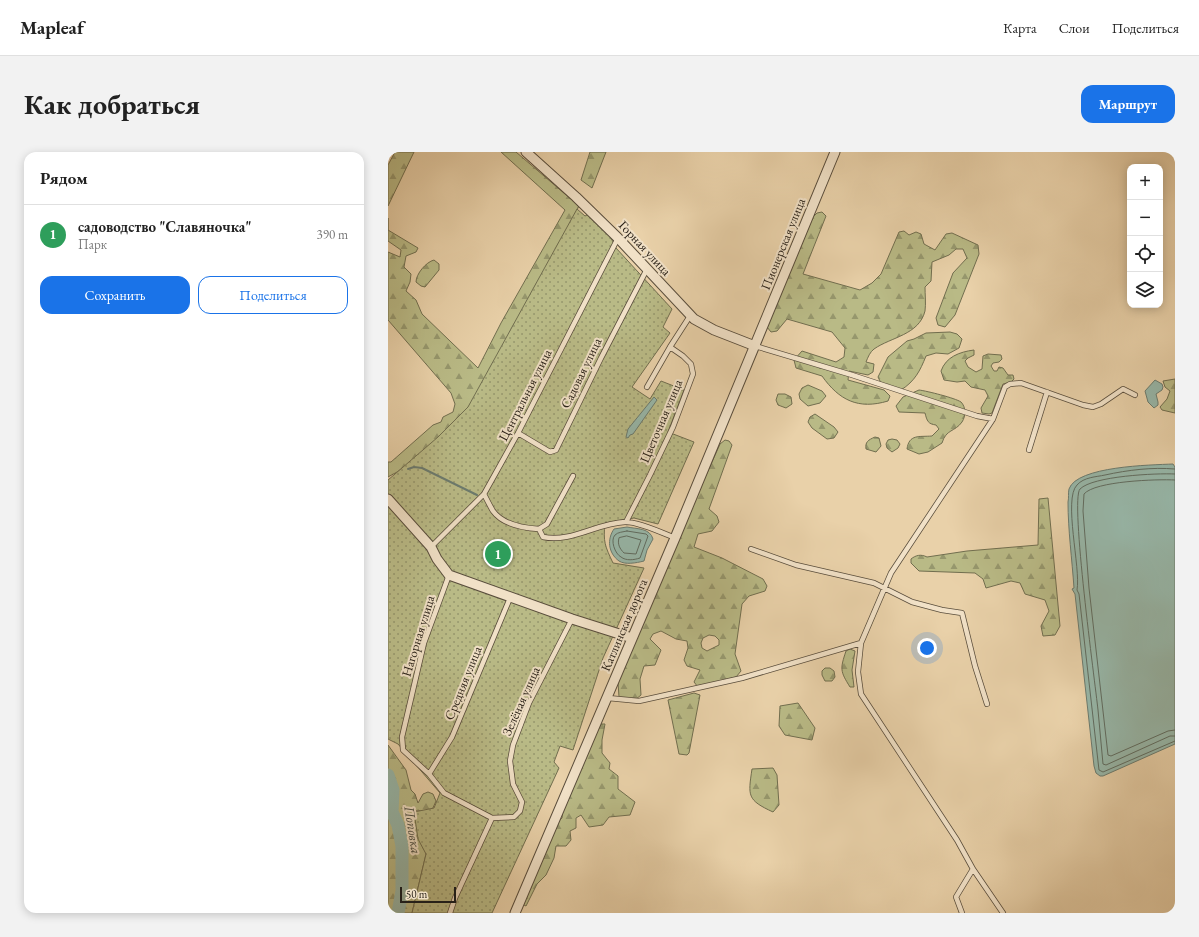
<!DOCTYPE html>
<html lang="ru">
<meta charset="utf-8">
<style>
body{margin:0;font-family:"EB Garamond",serif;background:#f2f2f2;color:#222}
.controls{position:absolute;right:12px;top:12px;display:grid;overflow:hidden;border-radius:8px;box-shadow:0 2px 10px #0003}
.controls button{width:36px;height:36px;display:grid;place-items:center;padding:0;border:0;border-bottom:1px solid #e0e0e0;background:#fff;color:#222;font:20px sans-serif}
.scale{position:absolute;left:12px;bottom:10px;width:56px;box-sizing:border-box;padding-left:4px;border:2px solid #292118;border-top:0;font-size:11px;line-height:14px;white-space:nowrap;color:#292118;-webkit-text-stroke:3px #f1e1c7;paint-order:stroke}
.you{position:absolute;left:539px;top:496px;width:14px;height:14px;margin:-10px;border:3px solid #fff;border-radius:50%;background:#1a73e8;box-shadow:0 0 0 6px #1a73e833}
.badge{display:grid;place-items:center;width:26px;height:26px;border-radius:50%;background:#1a73e8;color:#fff;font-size:13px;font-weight:700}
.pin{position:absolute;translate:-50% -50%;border:2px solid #fff;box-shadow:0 1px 4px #0006}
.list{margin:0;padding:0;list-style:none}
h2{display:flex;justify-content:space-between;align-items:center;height:52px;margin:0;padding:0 16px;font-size:17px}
h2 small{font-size:13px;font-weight:400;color:#767676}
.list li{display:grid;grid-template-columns:26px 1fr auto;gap:12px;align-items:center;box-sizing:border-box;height:60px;padding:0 16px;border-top:1px solid #e0e0e0}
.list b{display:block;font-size:15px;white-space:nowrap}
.list p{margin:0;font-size:13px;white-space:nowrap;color:#767676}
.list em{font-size:13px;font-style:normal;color:#767676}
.actions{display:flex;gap:8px;padding:12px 16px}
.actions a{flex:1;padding:9px 0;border:1px solid #1a73e8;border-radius:12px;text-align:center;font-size:14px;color:#1a73e8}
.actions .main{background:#1a73e8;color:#fff}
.icon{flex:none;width:22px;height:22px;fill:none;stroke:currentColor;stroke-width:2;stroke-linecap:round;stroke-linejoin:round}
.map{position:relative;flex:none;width:787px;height:761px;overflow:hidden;border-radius:12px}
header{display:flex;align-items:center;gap:24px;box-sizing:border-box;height:56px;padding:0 20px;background:#fff;border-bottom:1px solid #e0e0e0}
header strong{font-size:19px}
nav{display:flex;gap:22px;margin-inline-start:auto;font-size:14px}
.intro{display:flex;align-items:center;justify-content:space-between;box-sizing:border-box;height:96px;padding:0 24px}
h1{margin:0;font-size:28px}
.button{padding:10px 18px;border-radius:12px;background:#1a73e8;color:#fff;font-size:14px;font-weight:700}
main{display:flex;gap:24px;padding:0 24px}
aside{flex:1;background:#fff;border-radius:12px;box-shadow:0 2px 10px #0003}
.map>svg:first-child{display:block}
.forest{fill:url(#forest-firs);stroke:#716e4f;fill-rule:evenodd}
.park{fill:url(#park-dots);stroke:#716e4f}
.water{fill:#97b7a9;stroke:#6b7b6f}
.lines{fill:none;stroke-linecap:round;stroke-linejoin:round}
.shore{stroke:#606c60;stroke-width:1}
.stream{stroke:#6b7b6f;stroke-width:2}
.river{stroke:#97b7a9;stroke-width:13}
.lane-casing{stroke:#594d3c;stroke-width:6}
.street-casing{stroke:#594d3c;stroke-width:11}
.lane{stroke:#f1e1c7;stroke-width:4.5}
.street{stroke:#f1e1c7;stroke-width:9}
.labels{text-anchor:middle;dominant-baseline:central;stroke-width:4;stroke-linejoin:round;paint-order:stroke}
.street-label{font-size:13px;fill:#292118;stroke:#f1e1c7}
.water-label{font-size:14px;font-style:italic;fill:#4a4e44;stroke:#f1e1c7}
</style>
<header>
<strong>Mapleaf</strong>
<nav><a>Карта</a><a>Слои</a><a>Поделиться</a></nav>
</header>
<div class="intro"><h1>Как добраться</h1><a class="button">Маршрут</a></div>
<main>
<aside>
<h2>Рядом<small></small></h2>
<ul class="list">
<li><span class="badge" style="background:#2e9e5b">1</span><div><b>садоводство &quot;Славяночка&quot;</b><p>Парк</p></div><em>390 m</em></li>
</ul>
<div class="actions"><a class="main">Сохранить</a><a>Поделиться</a></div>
</aside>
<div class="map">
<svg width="787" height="761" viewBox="0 0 787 761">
<defs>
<pattern id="forest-firs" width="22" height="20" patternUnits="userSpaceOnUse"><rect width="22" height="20" fill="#b9ba86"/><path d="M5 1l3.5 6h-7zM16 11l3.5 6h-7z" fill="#96976d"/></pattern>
<pattern id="park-dots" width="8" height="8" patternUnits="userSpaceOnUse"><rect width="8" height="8" fill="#b9ba86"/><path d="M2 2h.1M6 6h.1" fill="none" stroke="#96976d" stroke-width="1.8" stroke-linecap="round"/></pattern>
</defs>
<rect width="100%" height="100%" fill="#e9d1a9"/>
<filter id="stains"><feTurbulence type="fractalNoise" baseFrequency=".005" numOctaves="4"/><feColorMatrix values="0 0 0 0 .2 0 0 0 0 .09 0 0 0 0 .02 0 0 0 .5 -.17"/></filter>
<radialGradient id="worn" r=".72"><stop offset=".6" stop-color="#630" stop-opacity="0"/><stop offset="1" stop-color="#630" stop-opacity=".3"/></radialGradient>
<path class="forest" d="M7 0H26L0 54V13Z
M113 0H128L191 54 107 215 111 225 56 286 9 320 0 325V310H3L45 273 53 270 55 265 65 260 67 252 63 241 0 168V100L12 105 13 98 0 89V66V78L30 96 28 100 18 104 16 115 23 122 22 130 18 139 28 148 34 162 90 216 113 171 177 58Z
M202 0H218L204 36 193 28Z
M434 60 438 64 415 122 472 138 484 131 493 122 511 80 516 79 521 83 528 80 533 82 536 92 547 98 558 82 564 81 590 93 591 102 567 163 557 175 550 173 548 166 565 121 579 106 575 97H568L561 103 544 110 543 129 537 135C537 142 538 152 537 159 531 183 503 185 486 197 482 200 480 205 478 210L486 212 485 220 480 223 461 219 460 228 496 238 502 244 500 249C470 258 451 248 434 224L408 216 406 208 414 199 448 210 456 205 457 196 444 180 399 167 389 179 383 180 379 175 425 65 429 61Z
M46 108 51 112V118L37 135 33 134 28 130C28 122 38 110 46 108Z
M562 180 569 182 574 187 571 196 560 202 548 201 538 204C532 219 527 229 513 238L493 231 490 225 500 205 519 189 526 187 538 181Z
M586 198V203L580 206 577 209 580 215 588 220 594 217 595 204 600 202 613 203 614 207 611 210 605 211 603 214 606 219H609L611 215 615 216 620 223H625L626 227 623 230 615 232 604 261 601 262 594 261 593 256 600 244 597 238 583 235 577 229 569 230 556 228 553 219C558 205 571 200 586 198Z
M787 227V261L774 258 772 255 779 247 782 239 777 235 775 229Z
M420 233 434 239 438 244 432 251 420 254 412 247 411 242 414 236Z
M531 238C539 239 567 246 573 250 578 255 578 264 574 270 567 280 558 277 554 291L540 300 531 302 519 297C521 282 531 285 544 284L551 277 548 273C540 272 539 269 537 261L511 260 508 254 515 245Z
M390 242H397L403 245 404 252 398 256 390 253 388 248Z
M427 262 446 275 450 280 446 286 439 287 424 276 420 270 422 265Z
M487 285 491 286 493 294 488 300 478 297C477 290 480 288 487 285Z
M504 287 509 288 512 292 510 296 504 300 499 296 498 292 500 288Z
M337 288 341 289 344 293 321 357 329 364 331 370 324 379 310 382 306 395 334 406 375 427 379 434 377 439 361 444 354 452 347 502 353 519 348 525 310 535 306 530 312 518 299 514 296 508 300 496 299 489 288 487 273 479 265 482 262 487 273 498 267 513 256 514 252 527 253 543 247 548 231 545 230 530 243 494 251 482 290 386 332 292ZM321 483 327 484 331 488V493L319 499 314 496 313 491 315 486Z
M660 346 672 474 667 483 655 484 653 474 661 459 657 448 637 442 632 431 623 429 598 436 595 427 587 421 531 419 523 411V407C528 403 533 402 539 405L579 399 650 393 651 347Z
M462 497 467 499 464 518 466 535H462C452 519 452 517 458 499Z
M437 516H442L446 519 447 525 444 529H437L434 523V519Z
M306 541 312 543 301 601 299 603 291 602 280 548Z
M410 551 427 576 424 588 397 583 391 574 392 554Z
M213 572H217L214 588V601L222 611 221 617 230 624V637L247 650 242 663 221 665 215 673 201 675 193 663 188 666V676L182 679 183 688 178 694H168L166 706 158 723 149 732 138 754 134 752 167 672 174 666 175 657 205 584Z
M0 593 18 618 23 638 27 642 30 651 35 642 40 640 45 642 48 649 44 658 37 661 30 658 26 660 38 702 24 761H0Z
M385 616 389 623 391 653 385 660C359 648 360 644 364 617Z"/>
<path class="park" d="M189 57 197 64 201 62 223 86 228 96 284 157 275 175 282 181 244 235 262 247 273 229 296 238 280 280 306 290 270 372 246 366 217 371C215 390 217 394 225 411L256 416 215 506 185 598 172 594 166 610 171 616 104 761H24L38 702 30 687 26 660 46 656 52 641 10 592 0 587V328L50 285 80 255Z"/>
<path class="water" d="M767 228 774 232 775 235 774 238 768 242 770 250V253L766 256 760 250 757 239Z
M266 245 269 248 245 282 242 283 240 286 238 285 240 277Z
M785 312 787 315V592L715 624H712L708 621 706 614 687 442 684 437 686 436C684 407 680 378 680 350 681 346 680 341 681 337 689 314 763 313 785 312Z
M239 375C249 377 262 376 265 387L259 398 256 409C248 411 237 413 231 409 220 401 219 387 226 377Z"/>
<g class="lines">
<path class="shore" d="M787 317C764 315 740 318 717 323 708 325 696 325 689 333 675 347 693 416 689 438L691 442 711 618 715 620 787 589
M787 322C768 321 705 324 692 337 682 348 707 530 710 558 712 576 713 594 715 612L718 613 782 584H787
M787 328C769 327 707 329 696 342L695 359 701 436 720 603 723 604 780 579 787 578
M239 379 258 382 260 384 252 406C246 408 238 409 233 405 227 402 222 388 227 383 230 380 235 380 239 379Z
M239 384 253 388 248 402 236 401C232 397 229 392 231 386Z"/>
<path class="stream" d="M20 317 26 315 34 316 89 343"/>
<path class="river" d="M0 623 5 638 4 660 10 673 14 694V739L10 761"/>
<defs>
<path id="lane" d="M367 194 464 223 589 264 605 267
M259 235 282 195
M130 281 162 300 168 298 213 206 259 117
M641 298 659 240
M96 342C99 348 102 354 105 359 115 373 135 376 151 377L155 385C183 391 209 371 237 370 249 369 275 381 287 386
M238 370 262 323 285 275 305 222 303 212 295 204 282 195 302 164
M151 377 159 372 185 324
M43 395 96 342 130 281 230 86
M363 397 408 413 486 431 524 450 554 458 574 461 587 514 599 552
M61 423 36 491 14 585 15 598 41 622 56 641 104 666 67 746 62 761
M220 546 251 549 354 526 473 491
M41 622 64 585 122 446
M104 666 126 665 132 659 134 650 125 632 122 609 125 593 141 551 184 467
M574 761 568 745 585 717
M615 761 585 717 569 688 473 542 470 520 473 491 503 421 605 267 617 235 622 232 633 231 695 253 705 255 713 252 735 237 747 243"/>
<path id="street" d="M138 0 188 45 230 86 306 167 326 178 367 194
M0 347 43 395 49 407 61 423 184 467 244 486
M127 761 287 386 447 0"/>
</defs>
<use href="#lane" class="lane-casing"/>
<use href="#street" class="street-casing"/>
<use href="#lane" class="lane"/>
<use href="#street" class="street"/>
</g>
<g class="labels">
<g class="street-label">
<text transform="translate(395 92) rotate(-68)">Пионерская улица</text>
<text transform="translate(257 96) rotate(47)">Горная улица</text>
<text transform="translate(193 221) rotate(-64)">Садовая улица</text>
<text transform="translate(137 243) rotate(-63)">Центральная улица</text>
<text transform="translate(273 269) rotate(-67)">Цветочная улица</text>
<text transform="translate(236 473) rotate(-67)">Катлинская дорога</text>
<text transform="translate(30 484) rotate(-73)">Нагорная улица</text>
<text transform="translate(75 531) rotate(-68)">Средняя улица</text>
<text transform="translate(133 549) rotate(-66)">Зелёная улица</text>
</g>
<g class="water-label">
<text transform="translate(25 678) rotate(81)">Поповка</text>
</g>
</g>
<rect width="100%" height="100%" filter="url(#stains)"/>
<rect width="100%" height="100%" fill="url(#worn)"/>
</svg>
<div class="controls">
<button>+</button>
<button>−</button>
<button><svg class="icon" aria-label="locate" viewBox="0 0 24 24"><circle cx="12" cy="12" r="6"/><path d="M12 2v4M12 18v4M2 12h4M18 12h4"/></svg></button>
<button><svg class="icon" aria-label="layers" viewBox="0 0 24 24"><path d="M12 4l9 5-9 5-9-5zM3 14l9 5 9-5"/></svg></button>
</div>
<div class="scale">50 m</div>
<div class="you"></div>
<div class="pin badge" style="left:110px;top:402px;background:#2e9e5b">1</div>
</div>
</main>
